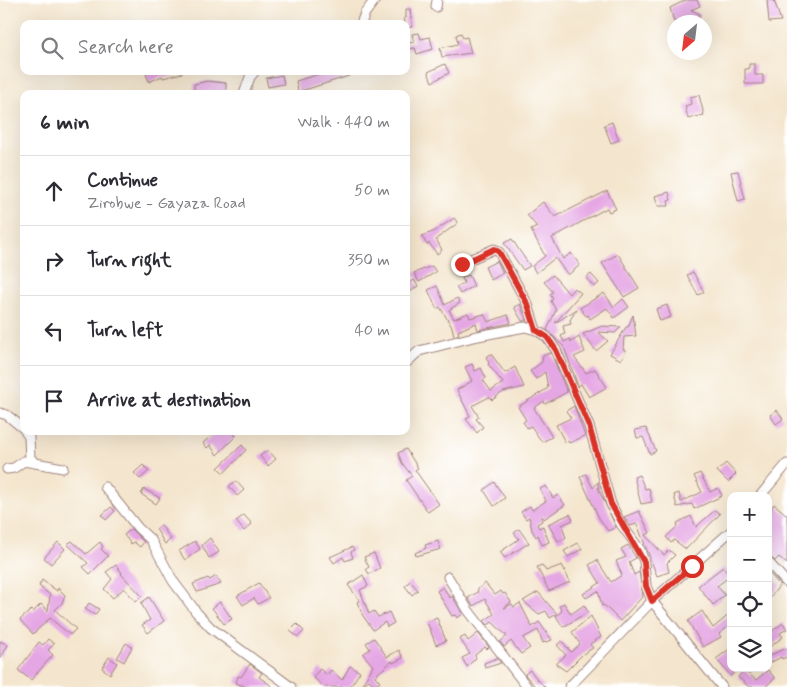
<!DOCTYPE html>
<meta charset="utf-8">
<style>
body{margin:0;font-family:Mynerve,sans-serif;background:#f2f2f3;color:#2b2b33}
.controls{position:absolute;right:15px;bottom:15px;display:grid;overflow:hidden;border-radius:10px;box-shadow:0 5px 20px #0002}
.controls button{width:45px;height:45px;display:grid;place-items:center;padding:0;border:0;border-bottom:1px solid #e1e1e2;background:#fff;color:#2b2b33;font:25px sans-serif}
.compass{position:absolute;left:667px;top:15px;width:45px;height:45px;border-radius:50%;background:#fff;box-shadow:0 5px 20px #0002;rotate:208deg}
.stop{position:absolute;width:15px;height:15px;margin:-11px;border:4px solid #d93025;border-radius:50%;background:#fff}
.stop.end{background:#d93025;border-color:#fff;box-shadow:0 1px 5px #0008}
.list{margin:0;padding:0;list-style:none}
h2{display:flex;justify-content:space-between;align-items:center;height:65px;margin:0;padding:0 20px;font-size:21px}
h2 small{font-size:16px;font-weight:400;color:#7c7c81}
.list li{display:grid;grid-template-columns:32px 1fr auto;gap:15px;align-items:center;box-sizing:border-box;height:70px;padding:0 20px;border-top:1px solid #e1e1e2}
.list b{display:block;font-size:19px;white-space:nowrap}
.list p{margin:0;font-size:16px;white-space:nowrap;color:#7c7c81}
.list em{font-size:16px;font-style:normal;color:#7c7c81}
.icon{flex:none;width:28px;height:28px;fill:none;stroke:currentColor;stroke-width:2;stroke-linecap:round;stroke-linejoin:round}
.map{position:relative;flex:none;width:787px;height:687px;overflow:hidden}
.search{position:absolute;background:#fff;box-shadow:0 5px 20px #0002;left:20px;top:20px;width:390px;height:55px;display:flex;align-items:center;gap:12px;box-sizing:border-box;padding:0 18px;border-radius:10px;color:#7c7c81;font-size:19px}
.panel{position:absolute;background:#fff;box-shadow:0 5px 20px #0002;left:20px;top:90px;width:390px;height:345px;border-radius:10px}
.map>svg:first-child{display:block}
.building{fill:#e5a6e4}
.lines{fill:none;stroke-linecap:round;stroke-linejoin:round}
.minor-casing{stroke:#9f827c;stroke-width:11}
.minor{stroke:#fff;stroke-width:9}
.route{stroke:#d93025;stroke-width:6}
</style>
<div class="map">
<svg width="787" height="687" viewBox="0 0 787 687">
<rect width="100%" height="100%" fill="#fff"/>
<filter id="ink" filterUnits="userSpaceOnUse"><feTurbulence type="fractalNoise" baseFrequency=".02" numOctaves="2"/><feDisplacementMap in="SourceGraphic" scale="10" xChannelSelector="R" yChannelSelector="G"/><feConvolveMatrix kernelMatrix="1 2 1 2 8 2 1 2 1" color-interpolation-filters="sRGB"/></filter>
<filter id="wash" filterUnits="userSpaceOnUse"><feTurbulence type="fractalNoise" baseFrequency=".0096" numOctaves="4" result="noise"/><feDisplacementMap in="SourceGraphic" scale="20" xChannelSelector="R" yChannelSelector="G"/><feGaussianBlur stdDeviation="1.12" result="paint"/><feColorMatrix in="noise" values="0 0 0 0 0 0 0 0 0 0 0 0 0 0 0 0 0 1.4 0 .05"/><feComposite in="paint" operator="in"/></filter>
<g filter="url(#wash)">
<rect width="100%" height="100%" fill="#f4e6ce"/>
<g id="blocks">
<path class="building" d="M686 0H697L700 6 691 10 700 14 698 19 687 22H674L670 8Z
M767 0H774L781 21 769 22Z
M406 9H410L412 27 406 28 404 18H406Z
M419 33 421 39 430 37 433 49 417 54 415 48 407 49 406 43 414 42 412 34Z
M461 33 463 38 467 37 471 53 442 57 440 48 458 44 456 35Z
M445 64 449 73 432 82 428 72Z
M749 64H755V75H763V84H745V69H749Z
M151 71H182V73L163 78 162 76 149 82 146 74Z
M329 71H347L349 76 298 92 296 81Z
M282 75 284 84 268 87 266 78Z
M207 81 226 83V94H194V84Z
M699 95 704 115 688 119 685 106 691 104 690 97Z
M612 122 619 140 611 143 604 125Z
M738 171 745 199 738 201 731 172Z
M607 191 616 209 609 212 607 208 552 238 563 259 571 253 580 265 568 275 555 258 536 273 532 266 545 256 531 230 537 227 527 215 543 202 555 217Z
M669 192 671 200 668 201 669 206H658L655 196Z
M454 218 458 223 436 239 442 250 437 254 429 243 427 245 422 236 435 231Z
M512 239 517 247 530 266 523 270 504 243Z
M618 254 639 288 624 297 602 263Z
M497 261 503 273 491 280 485 267Z
M432 266 436 272 419 282 414 273Z
M693 272 704 292 698 295 687 275Z
M591 274 599 283 594 287 586 278Z
M469 275 474 286 460 294 456 287 464 283 462 278Z
M553 275 569 294 574 288 581 293 555 323 577 309 570 320 571 324 563 326 565 334 561 336 564 342 570 339 571 342 579 337 585 352 574 357 586 373 595 369 607 387 589 397 581 384 578 386 564 347 547 330 556 310 551 301 553 299 550 294 553 292 544 282Z
M414 280 418 286 406 295V286Z
M437 286 445 305 457 298 460 303 449 310 454 319 468 313 470 318 484 314 488 322 508 315 511 323 478 330 476 323 458 331 459 334 454 336 452 327 440 307 437 309 428 290Z
M604 293 614 307 623 299 629 307 614 318 607 308 590 319 588 315 586 316 580 308Z
M520 304 524 314 527 321H522L514 307Z
M667 305 671 317 660 321 656 309Z
M633 315 636 336 624 337 623 349 626 351 621 360 610 354 626 327H628Z
M602 326 621 327 615 333 598 332 608 341 596 351 583 334Z
M551 353 567 392 545 404 544 401 534 408 552 437 542 442 531 426 527 428 523 422 526 420 518 407 548 388 545 372 536 379 530 371 542 362 543 355Z
M491 354 505 373 515 367 524 387 503 392 492 400 489 397 472 406 479 417 476 419 483 427 477 433 466 419 470 416 457 390 472 381 465 367 472 364 475 371 481 368 486 378 483 380 491 391 503 383 488 364 489 363 486 357Z
M574 406 585 436 569 443 568 441 565 442 556 425 571 418 566 411Z
M777 410 783 419 776 424 770 415Z
M646 428 656 451 650 454 643 437 637 438 635 430Z
M217 431H231L236 436 217 455 210 445 207 448 203 443Z
M242 445 246 450 224 473 218 468Z
M406 449 418 468 415 470 439 504 428 512 406 480 412 476 402 463 398 453Z
M268 450 276 459 268 466 260 456Z
M726 463 736 474 728 482 717 471Z
M143 465 149 471 140 479 134 473Z
M700 473 710 492 718 488 722 496 694 509 692 504 677 507 674 495 679 493 681 502 702 492 694 476Z
M586 474 593 488 598 482 599 490 616 527 608 531 599 518 580 477Z
M639 475 645 489 649 488 652 502 641 504 634 477Z
M236 481 244 490 237 496 229 486Z
M494 482 505 498 494 506 484 490Z
M546 486 553 498 558 495 565 505 544 519 543 517 541 518 542 521 537 524 539 528 543 526 549 542 542 545 538 535 536 537 532 530 529 517 526 519 521 512 530 506 532 510 546 501 540 489Z
M144 489 160 498 156 504 141 494Z
M774 504 787 515V564L779 557 775 561 768 556V513Z
M111 507 115 511 106 520 102 515Z
M715 510 720 514 686 549 674 540 671 543 666 537 678 526 677 523 691 516 696 527Z
M639 511 650 533 645 535 664 555 669 550 675 555 667 563 669 572 657 576 637 524 630 526 624 517Z
M570 514 573 520 562 525 566 538 558 541 548 524Z
M244 515 252 524 244 531 236 521Z
M161 525 171 539 165 544 156 529Z
M131 529 144 542 140 547 134 542 131 544 124 535Z
M519 529 529 543 505 558 500 552 519 539 514 533Z
M210 538 219 552 209 558 202 545Z
M72 541 86 554 100 542 103 547 101 549 108 556 90 574 83 567 88 563 67 544Z
M195 541 200 549 185 560 179 551Z
M438 541 441 549 416 556 415 553 426 548 425 545Z
M58 542 65 549 51 564 44 558Z
M578 543 582 549 568 557 564 551Z
M628 545 636 558 629 562 634 575 639 572 643 596 620 621 604 605 602 606 598 591 586 598 583 594 600 583 589 565 597 560 611 582 622 575 616 561 626 557 621 549Z
M352 547 354 550 351 552 353 558 345 561 343 557 334 563 330 557Z
M374 553 380 568 369 574 366 569 369 567 364 557Z
M116 565 122 573 121 574 142 596 136 602 124 588 113 598 104 589 112 579 106 572Z
M542 565 546 571 562 565 570 582 549 591 537 567Z
M723 567 730 576 717 586 725 595 713 605 698 586Z
M768 572 780 585 768 600Z
M363 575 368 586 360 590 369 614 374 611 378 617 389 612 394 623 387 627 385 622 373 630 363 616 357 602 360 601 348 585Z
M216 576 221 584 197 592 193 584 208 578 210 580Z
M42 580 57 591 58 588 65 595 62 603 55 610 76 629 70 635 50 618 33 634 20 620 31 610 33 612 41 604 48 611 50 595 39 586Z
M410 581 418 590 412 595 405 586Z
M259 583 269 598 258 604 254 598 243 605 237 596Z
M485 583 495 595 501 591 503 594 505 593 511 602 504 608 512 604 514 607 520 603 532 627 539 622 552 640 543 643 538 630 523 638 530 648 521 654 511 641 504 647 500 642 507 636 492 622 488 625 484 621 494 614 485 599 473 606 468 598 478 592 477 590Z
M443 587 450 598 452 596 463 614 457 618 455 615 452 616 437 591Z
M538 592 557 614 550 618 546 611 539 614 523 601Z
M149 597 164 621 148 633 142 625 150 620 141 603Z
M220 602 232 619 224 624 212 608Z
M89 603 99 609 95 615 85 609Z
M564 603 571 614 584 605 588 612 563 627 556 616 562 611 559 606Z
M702 611 713 628 731 613V624L719 634 721 637 703 647 688 621Z
M591 616 601 637 590 644 593 648 583 654 566 671 556 664 566 655 557 645 562 641 571 652 580 644 572 632Z
M437 618 446 641 436 645 427 622Z
M783 623 787 629 780 633 783 637 768 648V634Z
M297 624 304 631 298 637 290 631Z
M478 633 489 647 487 649 485 647 475 655 476 658 467 667 462 658 470 654 460 639 465 636 468 641Z
M374 638 387 657 399 650 403 658 393 663 392 661 375 676 380 682 375 686 369 680 363 684 373 666 363 654 370 649 366 643Z
M48 639 54 644 48 650 53 655 31 680 18 670 39 642 43 645Z
M0 641 8 645 0 659Z
M126 643 132 647 124 662 117 658Z
M731 648V668H738L731 676 716 659Z
M787 648V657L782 659 781 657 768 664V656Z
M109 657 117 663 110 674 102 668Z
M497 658 501 663 485 668 484 663Z
M250 664 262 673 259 677 273 687H247L236 683 238 676 241 677Z
M350 666 360 672 350 687H324L313 677 320 669 327 675 331 670 342 680Z
M530 670 537 679 545 687H536L526 676 525 674Z
M744 670 756 680 768 670 775 678 765 687H749L738 677Z"/>
</g>
</g>
<g filter="url(#ink)">
<use href="#blocks" fill-opacity="0" stroke="#9f827c" stroke-width="1"/>
<g class="lines">
<defs>
<path id="minor" d="M436 7 437 0
M361 24 365 13 375 0
M244 94 250 77 255 71
M462 263 494 249 499 252 528 305 536 330
M406 363 419 351 473 337 525 327 536 330 547 337 556 350 589 426 611 504 621 524 640 550 644 562 646 586 652 601 722 687
M0 413 7 415 24 429
M25 431 29 437 30 458 33 461
M7 469 14 468 24 461 63 468
M105 487 138 528 151 540 173 581 197 613 211 628 291 687
M760 496 787 464
M768 562 787 583
M448 577 468 610 527 687
M569 687 652 601 731 531"/>
</defs>
<use href="#minor" class="minor-casing"/>
<use href="#minor" class="minor"/>
</g>
</g>
<g class="lines" filter="url(#ink)">
<path class="route" d="M462 264 494 249 499 252 528 305 536 330 547 337 556 350 589 426 611 504 644 562 646 586 652 601 692 566"/>
</g>
</svg>
<div class="controls">
<button>+</button>
<button>−</button>
<button><svg class="icon" aria-label="locate" viewBox="0 0 24 24"><circle cx="12" cy="12" r="6"/><path d="M12 2v4M12 18v4M2 12h4M18 12h4"/></svg></button>
<button><svg class="icon" aria-label="layers" viewBox="0 0 24 24"><path d="M12 4l9 5-9 5-9-5zM3 14l9 5 9-5"/></svg></button>
</div>
<svg class="compass" viewBox="-18 -18 36 36"><path d="M0-13l5 13h-10z" fill="#e53935"/><path d="M0 13l5-13h-10z" fill="#7c7c81"/></svg>
<div class="stop" style="left:692px;top:566px"></div>
<div class="stop end" style="left:462px;top:264px"></div>
<div class="search"><svg class="icon" aria-label="search" viewBox="0 0 24 24"><circle cx="10" cy="10" r="6"/><path d="M15 15l6 6"/></svg>Search here</div>
<section class="panel">
<h2>6 min<small>Walk · 440 m</small></h2>
<ul class="list">
<li><svg class="icon" aria-label="ahead" viewBox="0 0 24 24"><path d="M12 20V5M6 11l6-6 6 6"/></svg><div><b>Continue</b><p>Zirobwe - Gayaza Road</p></div><em>50 m</em></li>
<li><svg class="icon" aria-label="right" viewBox="0 0 24 24"><path d="M7 20v-9h11M14 6l5 5-5 5"/></svg><div><b>Turn right</b></div><em>350 m</em></li>
<li><svg class="icon" aria-label="left" viewBox="0 0 24 24"><path d="M17 20v-9H6M10 6l-5 5 5 5"/></svg><div><b>Turn left</b></div><em>40 m</em></li>
<li><svg class="icon" aria-label="arrive" viewBox="0 0 24 24"><path d="M6 21V4h12l-3 4 3 4H6"/></svg><div><b>Arrive at destination</b></div></li>
</ul>
</section>
</div>
